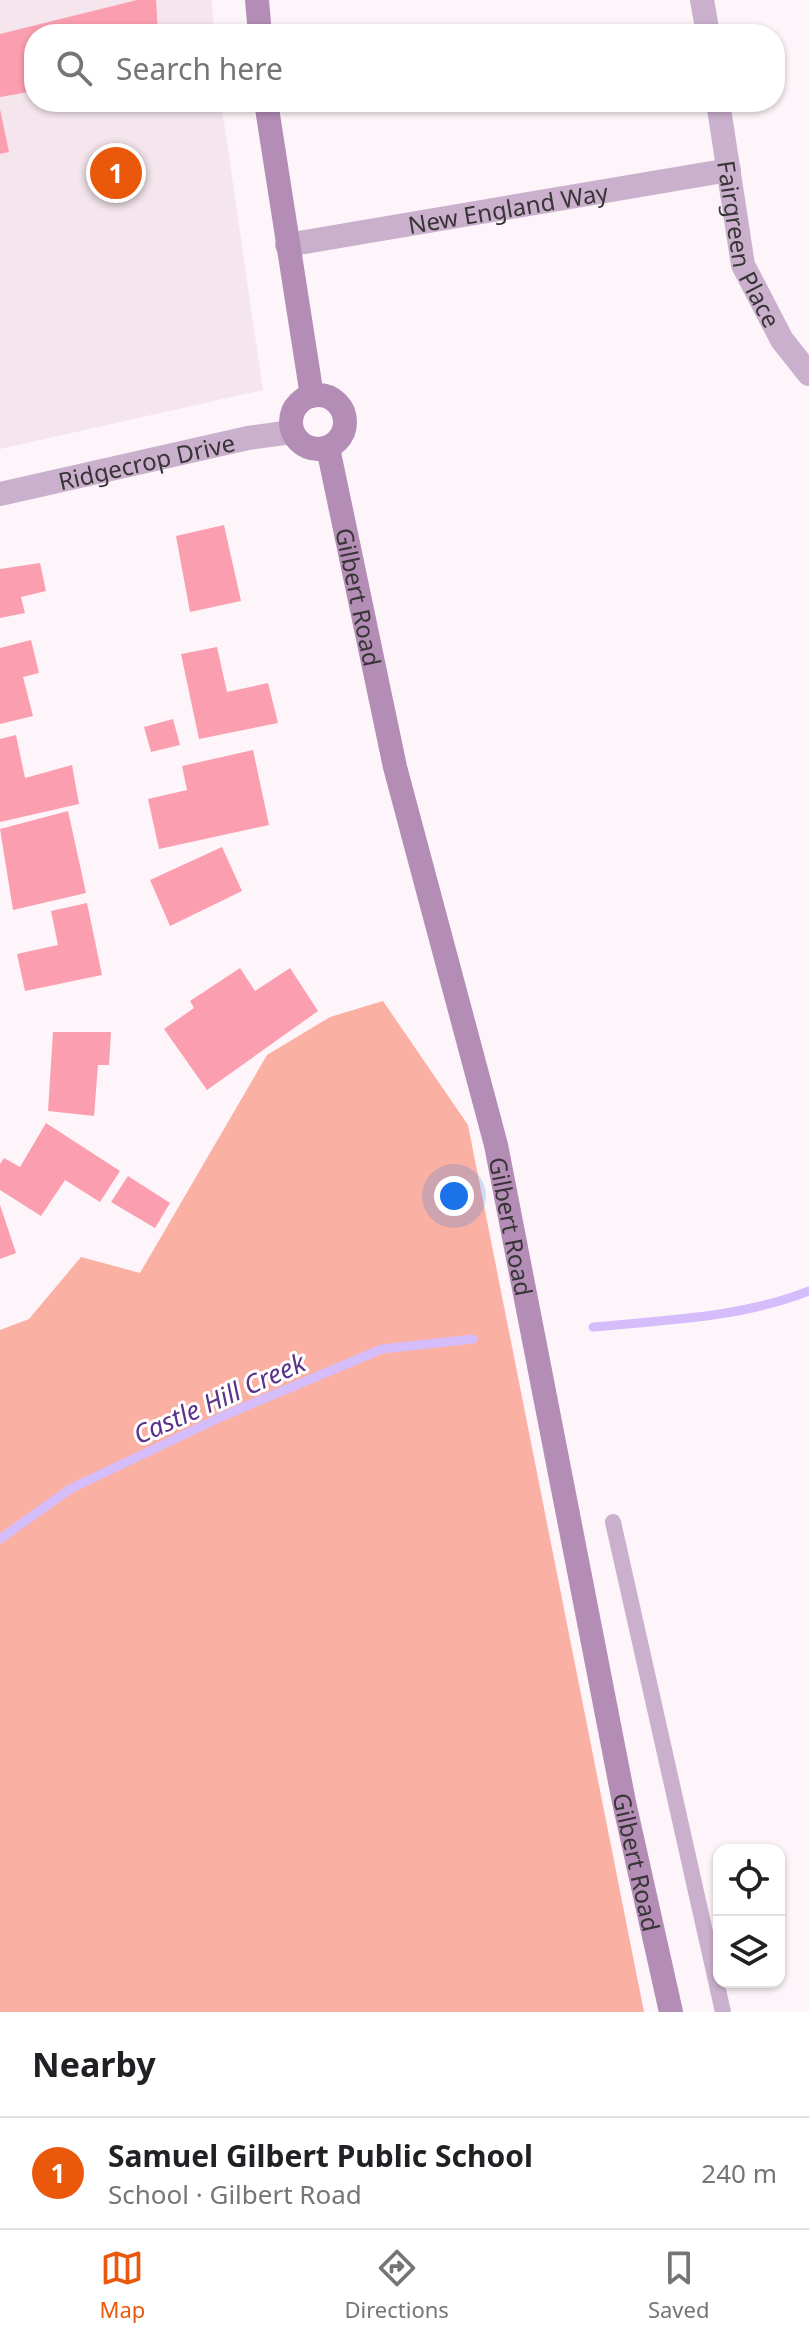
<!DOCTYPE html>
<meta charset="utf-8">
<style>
body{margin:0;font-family:"Noto Sans",sans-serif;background:#f2f2f2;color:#202124}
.controls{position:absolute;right:24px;bottom:24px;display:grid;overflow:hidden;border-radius:16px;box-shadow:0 2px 6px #0004}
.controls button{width:72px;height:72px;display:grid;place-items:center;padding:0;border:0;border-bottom:2px solid #e0e0e0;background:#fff;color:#202124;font:40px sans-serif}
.you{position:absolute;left:454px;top:1196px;width:28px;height:28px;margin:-20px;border:6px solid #fff;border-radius:50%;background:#1a73e8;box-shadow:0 0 0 12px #1a73e833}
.badge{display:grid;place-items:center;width:52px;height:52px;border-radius:50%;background:#ea580c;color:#fff;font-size:26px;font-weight:700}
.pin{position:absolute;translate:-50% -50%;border:4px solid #fff;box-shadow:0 2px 8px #0006}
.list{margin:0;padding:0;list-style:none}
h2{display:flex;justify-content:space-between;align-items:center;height:104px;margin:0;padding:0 32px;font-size:34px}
h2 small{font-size:26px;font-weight:400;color:#757577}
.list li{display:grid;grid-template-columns:52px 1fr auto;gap:24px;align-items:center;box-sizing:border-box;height:112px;padding:0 32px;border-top:2px solid #e0e0e0}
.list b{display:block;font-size:30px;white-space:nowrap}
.list p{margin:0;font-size:26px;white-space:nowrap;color:#757577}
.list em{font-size:26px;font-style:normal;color:#757577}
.icon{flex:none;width:44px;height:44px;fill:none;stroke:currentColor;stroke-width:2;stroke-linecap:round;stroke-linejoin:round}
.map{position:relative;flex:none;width:809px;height:2012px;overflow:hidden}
.search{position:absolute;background:#fff;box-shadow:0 2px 6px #0004;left:24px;right:24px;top:24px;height:88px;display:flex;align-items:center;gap:20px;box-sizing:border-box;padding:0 28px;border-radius:32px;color:#757577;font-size:30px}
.sheet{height:216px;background:#fff}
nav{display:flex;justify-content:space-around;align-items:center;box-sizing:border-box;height:112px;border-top:2px solid #e0e0e0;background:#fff;font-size:22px;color:#757577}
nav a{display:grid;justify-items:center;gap:4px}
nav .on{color:#ea580c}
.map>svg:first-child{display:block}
.built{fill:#f5e5ed}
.forest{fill:#fab0a3}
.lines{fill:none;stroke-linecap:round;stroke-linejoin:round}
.stream{stroke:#d5bdfc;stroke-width:9}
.building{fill:#fb9fb0}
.service{stroke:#cbb0cd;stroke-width:16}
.pedestrian{stroke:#cbb0cd;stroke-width:24}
.minor{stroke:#cbb0cd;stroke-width:24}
.secondary{stroke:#b48db7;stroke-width:24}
.labels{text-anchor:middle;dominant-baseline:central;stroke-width:6;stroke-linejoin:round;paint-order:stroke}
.street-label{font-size:24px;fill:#383536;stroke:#fff}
.water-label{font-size:26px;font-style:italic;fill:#5a328a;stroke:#fff}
</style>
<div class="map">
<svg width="809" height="2012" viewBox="0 0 809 2012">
<rect width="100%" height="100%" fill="#fdf5f9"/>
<path class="built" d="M0 0H212L214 34H34V102H221L263 390 0 449Z"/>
<path class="forest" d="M383 1001 468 1125 644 2012H0V1330L29 1319 81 1257 140 1273 267 1055 330 1017Z"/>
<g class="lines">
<path class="stream" d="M593 1327C665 1320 741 1318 809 1291
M0 1539 70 1489 223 1416 382 1349 473 1339"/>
</g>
<path class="building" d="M137 0H156L158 34H34V91L0 97V34Z
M0 109 9 152 0 154Z
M224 525 241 601 190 612 176 536Z
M40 563 46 591 21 597 25 613 0 618V569Z
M31 640 39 673 23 677 33 716 0 724V648Z
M217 647 227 692 268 683 278 723 199 739 181 654Z
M173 719 180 745 151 752 144 727Z
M16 735 25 778 72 765 79 804 0 822V739Z
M253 750 269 825 159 849 148 799 187 790 182 766Z
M68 811 86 893 13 910 0 829Z
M222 847 242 891 170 926 150 880Z
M87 903 102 975 25 991 17 954 58 945 51 911Z
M240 968 255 991 290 968 318 1011 207 1090 164 1029 194 1008 190 1001Z
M53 1032H111L109 1065H98L94 1116 48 1111Z
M46 1123 120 1171 100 1202 65 1180 41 1216 0 1190V1164L4 1158 20 1167Z
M128 1176 170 1203 155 1228 111 1202Z
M0 1205 16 1253 0 1259Z"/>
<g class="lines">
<path class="service" d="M613 1522 723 2012"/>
<path class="pedestrian" id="s1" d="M287 245 729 170"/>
<g class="minor">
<path d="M702 0 708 34"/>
<path id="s2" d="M718 102 743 265 782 340 809 374"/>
<path id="s3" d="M0 494 248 438 292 432"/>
</g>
<g class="secondary">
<path d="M257 0 260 34"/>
<path d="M266 102 312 396"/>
<circle cx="318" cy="422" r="27"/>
<path id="s4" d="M328 448 395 767 496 1145 624 1802 671 2012"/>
</g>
</g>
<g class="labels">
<g class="street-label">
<text stroke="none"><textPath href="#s1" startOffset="224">New England Way</textPath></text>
<text stroke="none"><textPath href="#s2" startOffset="146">Fairgreen Place</textPath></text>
<text stroke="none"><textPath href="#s3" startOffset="150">Ridgecrop Drive</textPath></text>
<text stroke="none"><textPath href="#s4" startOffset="152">Gilbert Road</textPath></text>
<text stroke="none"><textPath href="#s4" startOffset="800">Gilbert Road</textPath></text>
<text stroke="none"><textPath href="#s4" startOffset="1448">Gilbert Road</textPath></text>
</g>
<g class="water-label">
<text transform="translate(219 1398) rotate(-24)">Castle Hill Creek</text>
</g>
</g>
</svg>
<div class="controls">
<button><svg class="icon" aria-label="locate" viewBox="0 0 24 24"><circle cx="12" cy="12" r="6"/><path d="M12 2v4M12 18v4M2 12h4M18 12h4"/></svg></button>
<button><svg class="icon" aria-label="layers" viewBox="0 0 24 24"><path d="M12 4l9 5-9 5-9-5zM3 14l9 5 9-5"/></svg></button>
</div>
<div class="you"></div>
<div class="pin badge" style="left:116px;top:173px">1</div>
<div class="search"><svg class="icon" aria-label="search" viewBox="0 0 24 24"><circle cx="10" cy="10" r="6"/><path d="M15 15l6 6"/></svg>Search here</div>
</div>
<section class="sheet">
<h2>Nearby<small></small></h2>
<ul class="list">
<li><span class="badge">1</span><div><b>Samuel Gilbert Public School</b><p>School · Gilbert Road</p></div><em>240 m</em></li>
</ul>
</section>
<nav>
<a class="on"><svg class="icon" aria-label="map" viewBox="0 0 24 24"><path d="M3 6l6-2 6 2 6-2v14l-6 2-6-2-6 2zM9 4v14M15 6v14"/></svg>Map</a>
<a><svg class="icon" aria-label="directions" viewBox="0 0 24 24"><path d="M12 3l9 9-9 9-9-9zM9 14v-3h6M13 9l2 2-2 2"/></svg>Directions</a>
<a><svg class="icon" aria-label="saved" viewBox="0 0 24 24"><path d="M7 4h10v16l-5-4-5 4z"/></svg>Saved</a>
</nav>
